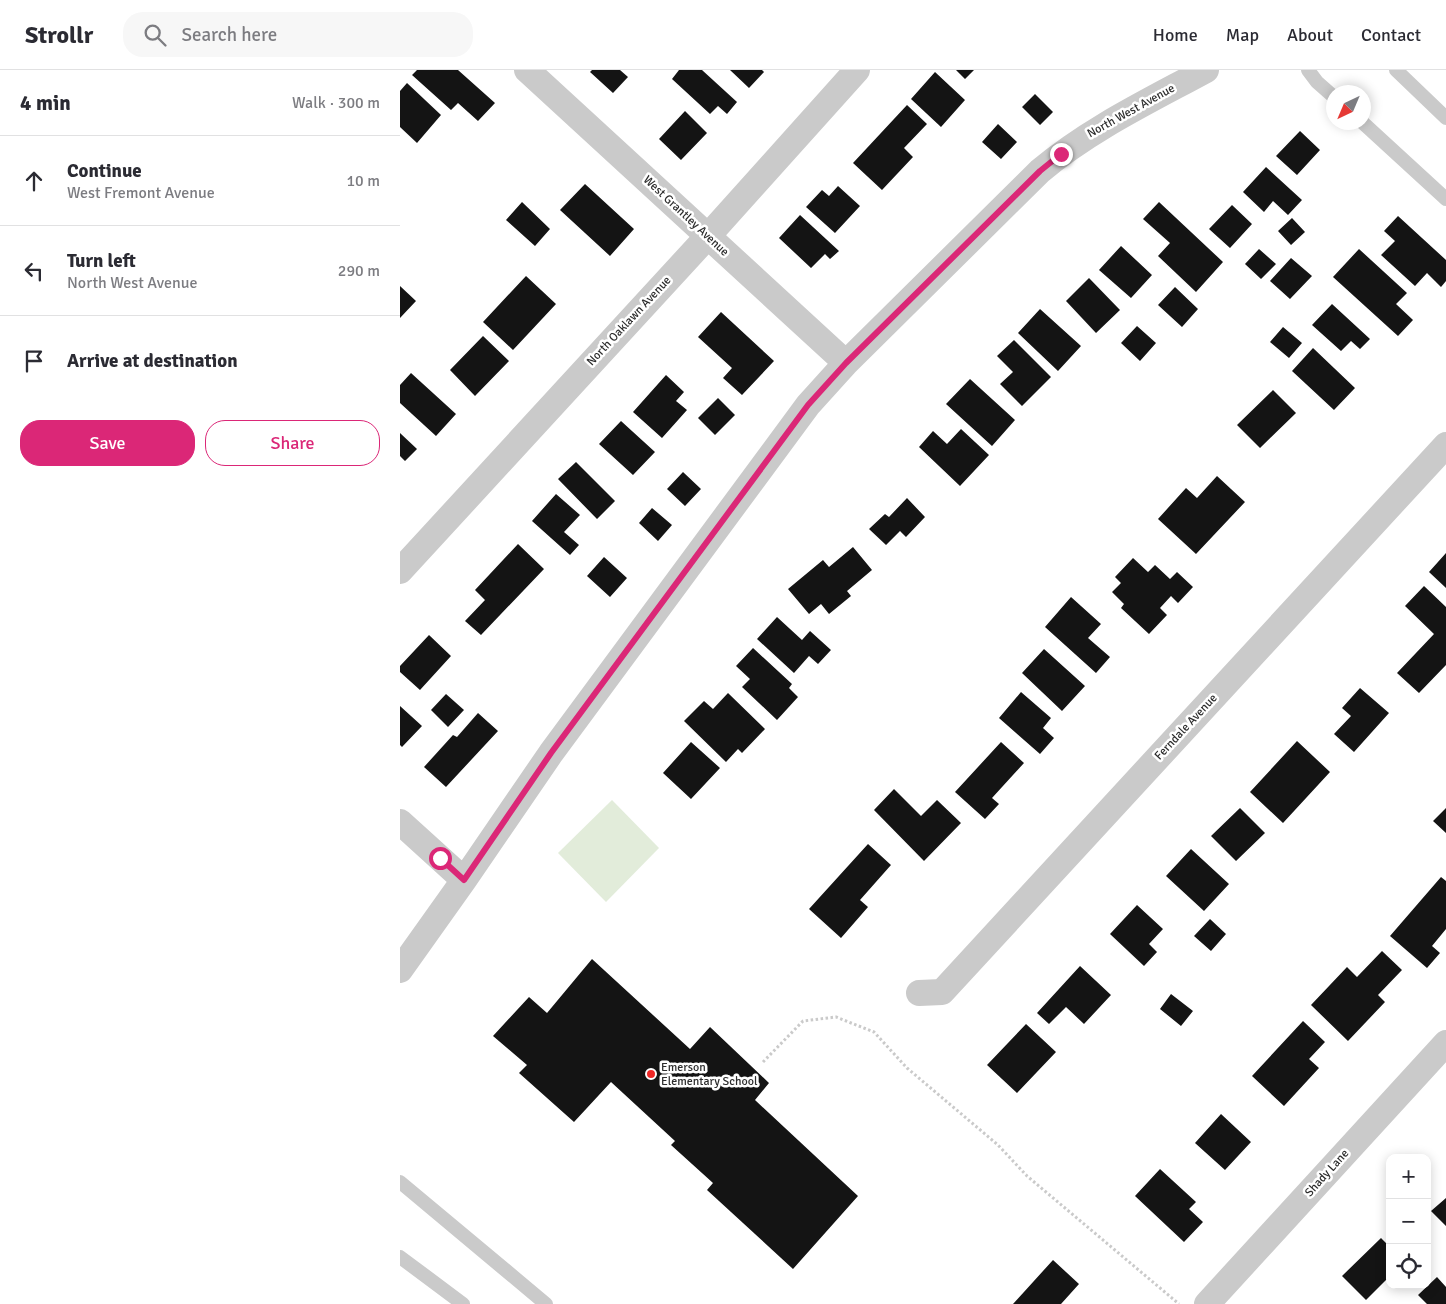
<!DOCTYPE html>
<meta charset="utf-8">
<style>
body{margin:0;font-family:Signika,sans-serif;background:#f7f7f7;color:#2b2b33}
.controls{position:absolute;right:15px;bottom:15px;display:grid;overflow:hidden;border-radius:10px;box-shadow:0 2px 12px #0003}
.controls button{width:45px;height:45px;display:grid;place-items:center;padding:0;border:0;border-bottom:1px solid #e1e1e2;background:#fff;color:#2b2b33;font:25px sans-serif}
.compass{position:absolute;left:926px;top:15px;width:45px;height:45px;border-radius:50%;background:#fff;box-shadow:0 2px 12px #0003;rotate:224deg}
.stop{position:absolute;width:15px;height:15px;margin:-11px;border:4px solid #db2777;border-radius:50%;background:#fff}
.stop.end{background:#db2777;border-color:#fff;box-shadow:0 1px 5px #0008}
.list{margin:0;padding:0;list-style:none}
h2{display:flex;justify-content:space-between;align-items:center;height:65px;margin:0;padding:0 20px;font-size:21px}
h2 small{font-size:16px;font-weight:400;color:#7c7c81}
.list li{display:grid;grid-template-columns:32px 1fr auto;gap:15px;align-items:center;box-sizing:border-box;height:90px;padding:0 20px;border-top:1px solid #e1e1e2}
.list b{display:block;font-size:19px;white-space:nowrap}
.list p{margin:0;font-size:16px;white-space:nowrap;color:#7c7c81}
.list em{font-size:16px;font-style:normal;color:#7c7c81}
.actions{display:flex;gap:10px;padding:15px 20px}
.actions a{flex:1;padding:11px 0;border:1px solid #db2777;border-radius:20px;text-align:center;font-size:18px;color:#db2777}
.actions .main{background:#db2777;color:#fff}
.icon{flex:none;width:28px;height:28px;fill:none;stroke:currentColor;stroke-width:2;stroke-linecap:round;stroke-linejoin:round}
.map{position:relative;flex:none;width:1046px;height:1234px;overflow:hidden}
header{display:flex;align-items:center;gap:30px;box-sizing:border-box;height:70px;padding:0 25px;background:#fff;border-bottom:1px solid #e1e1e2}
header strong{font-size:24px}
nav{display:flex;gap:28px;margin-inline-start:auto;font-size:18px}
.search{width:350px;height:45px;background:#f7f7f7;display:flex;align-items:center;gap:12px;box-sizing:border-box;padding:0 18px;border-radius:20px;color:#7c7c81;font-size:19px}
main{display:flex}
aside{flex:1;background:#fff}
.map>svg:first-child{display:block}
.green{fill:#e2ecda}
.building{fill:#141414}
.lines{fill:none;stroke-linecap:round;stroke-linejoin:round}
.path{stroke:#cacaca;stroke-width:3;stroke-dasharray:2.5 2.5;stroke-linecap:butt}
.service{stroke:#cacaca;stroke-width:14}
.minor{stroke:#cacaca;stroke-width:26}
.route{stroke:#db2777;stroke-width:6}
.poi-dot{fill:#ee2726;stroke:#fff;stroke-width:2}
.labels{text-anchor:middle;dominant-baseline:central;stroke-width:5;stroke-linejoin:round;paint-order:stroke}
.street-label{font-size:12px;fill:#2d2d2d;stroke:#fff}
.poi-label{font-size:12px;fill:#2d2d2d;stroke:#fff;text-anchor:start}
</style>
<header>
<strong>Strollr</strong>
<div class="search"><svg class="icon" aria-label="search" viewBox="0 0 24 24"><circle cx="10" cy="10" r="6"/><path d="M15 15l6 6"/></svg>Search here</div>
<nav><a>Home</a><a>Map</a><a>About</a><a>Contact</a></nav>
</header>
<main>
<aside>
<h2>4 min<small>Walk · 300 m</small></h2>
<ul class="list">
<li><svg class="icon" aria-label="ahead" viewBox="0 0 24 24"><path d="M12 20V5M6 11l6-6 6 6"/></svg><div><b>Continue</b><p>West Fremont Avenue</p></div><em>10 m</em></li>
<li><svg class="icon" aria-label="left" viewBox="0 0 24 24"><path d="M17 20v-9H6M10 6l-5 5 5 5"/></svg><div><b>Turn left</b><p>North West Avenue</p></div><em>290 m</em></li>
<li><svg class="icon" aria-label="arrive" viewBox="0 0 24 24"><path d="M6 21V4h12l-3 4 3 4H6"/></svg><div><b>Arrive at destination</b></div></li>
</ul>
<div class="actions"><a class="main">Save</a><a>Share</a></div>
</aside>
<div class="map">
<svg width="1046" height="1234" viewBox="0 0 1046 1234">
<rect width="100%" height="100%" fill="#fff"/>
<path class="green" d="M212 730 259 778 206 832 158 783Z"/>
<path class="building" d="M17 0H58L95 33 78 51 58 33 51 40 12 5Z
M192 0H220L228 7 213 23 190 2Z
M279 0H302L337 32 327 44 318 36 310 44 272 9Z
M330 0H362L364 2 349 18Z
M556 0H574L565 9Z
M535 2 565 30 541 57 511 29Z
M7 13 41 45 17 73 0 57V21Z
M635 24 653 42 640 55 622 37Z
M507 35 527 54 504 78 513 87 482 120 453 93Z
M285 41 307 63 281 90 259 69Z
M598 54 617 72 601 89 582 72Z
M900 61 920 80 897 105 876 86Z
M866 97 902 130 888 145 873 131 864 142 843 122Z
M185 114 234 159 210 186 160 140Z
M438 116 460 136 435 163 406 137 422 120 429 126Z
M122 132 150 159 135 176 106 150Z
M759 132 823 192 796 222 758 186 770 173 743 149Z
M832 135 852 154 830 178 809 159Z
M400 145 439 181 430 189 425 184 411 198 379 168Z
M998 146 1046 190V211L1041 217 1027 203 1015 216 981 185 995 171 984 161Z
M892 148 905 162 891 175 878 161Z
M721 176 752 205 731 228 699 200Z
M859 179 876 194 861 209 845 194Z
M959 179 1007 223 996 234 1013 250 998 266 933 207Z
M891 188 912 206 890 229 870 211Z
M126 206 156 234 113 280 83 252Z
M689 208 720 240 696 263 666 231Z
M0 216 16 231 0 248Z
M775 217 798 239 782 257 758 235Z
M932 234 970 269 960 279 951 271 941 281 912 255Z
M640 239 681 276 658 301 618 263Z
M321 242 374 291 342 325 323 308 332 298 298 267Z
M737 256 756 273 740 291 721 273Z
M883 257 902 273 889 288 870 272Z
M83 266 109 291 75 326 50 300Z
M614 270 651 307 622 336 600 314 613 302 597 286Z
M913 278 955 318 934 340 892 301Z
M11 303 56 344 36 366 0 333V315Z
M266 305 284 322 276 331 287 340 262 368 233 342Z
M570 309 615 350 592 376 546 334Z
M873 320 896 343 860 378 837 355Z
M318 328 335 345 315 365 298 348Z
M221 351 255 382 233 405 199 374Z
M561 359 589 385 560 416 519 377 533 361 547 374Z
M0 363 17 379 5 391 0 386Z
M176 392 215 431 197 449 158 409Z
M283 402 301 419 285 436 267 419Z
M817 406 845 432 796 484 758 449 786 418 797 428Z
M156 424 180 445 164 462 179 475 170 485 132 451Z
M507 428 525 447 506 467 500 461 486 475 469 459 485 444 489 447Z
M252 438 272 455 258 471 239 453Z
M118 474 144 499 81 565 65 551 85 530 75 520Z
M453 477 472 500 447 521 451 526 429 544 421 534 409 544 388 519 423 490 429 497Z
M1046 483V518L1029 502Z
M204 487 227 508 210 527 187 506Z
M733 488 748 502 755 495 770 509 777 502 793 517 778 533 771 526 760 538 767 545 749 564 721 538 724 534 712 522 721 513 715 507Z
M1024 516 1046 537V595L1019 623 997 603 1034 564 1005 536Z
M671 527 701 554 688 568 710 587 696 603 645 557Z
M377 547 402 570 410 561 431 580 418 594 409 586 394 603 357 569Z
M29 565 51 586 20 620 0 602V596Z
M353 578 392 614 389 618 398 627 377 650 342 617 350 609 336 596Z
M644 579 685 616 662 641 622 603Z
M960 618 989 643 954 682 934 664 951 646 942 638Z
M621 622 651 648 643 658 654 668 640 684 599 648Z
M328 623 365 659 342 683 338 679 326 692 284 651 304 631 313 639Z
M46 624 64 640 48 657 31 640Z
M0 636 22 656 2 677 0 675Z
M78 643 98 661 46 717 24 697 53 665 57 667Z
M897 671 930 702 883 753 850 722Z
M291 672 320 698 291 729 263 703Z
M601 672 624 693 592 728 599 734 585 749 555 722Z
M494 719 521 746 537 730 561 753 524 791 474 740Z
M840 738 865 763 836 791 811 766Z
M1046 738V763L1033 751Z
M468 774 491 795 460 830 468 837 441 868 409 839Z
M791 779 829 814 804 841 766 806Z
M1041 807 1046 811V859L1032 876 1040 883 1027 898 990 866Z
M737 835 763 859 749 874 757 882 744 896 710 864Z
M810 849 826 864 811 881 794 866Z
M982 881 1002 900 978 925 985 932 948 971 911 935 947 897 957 907Z
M192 889 290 979 310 957 369 1013 355 1030 458 1126 393 1199 307 1120 313 1113 271 1075 275 1071 211 1012 174 1052 119 1003 127 995 93 966 129 927 147 943Z
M680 896 711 925 684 954 666 937 649 954 637 943Z
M771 924 793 941 781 956 760 939Z
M903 951 925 972 909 989 919 998 884 1036 852 1006Z
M626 954 656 982 617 1023 587 995Z
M821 1044 851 1072 825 1100 795 1073Z
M760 1099 796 1132 789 1139 803 1152 784 1172 735 1126Z
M1046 1128V1156L1031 1141Z
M981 1168 990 1177V1206L966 1230 942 1206Z
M653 1190 679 1214 661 1234H613Z
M1037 1207 1046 1217V1234H1027L1018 1225Z"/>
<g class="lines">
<path class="path" d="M363 992 403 951 436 947 474 962 507 998 598 1075 627 1106 779 1234"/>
<path class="service" d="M908 0 917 12 934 27
M996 0 1046 48
M962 52 1046 129
M0 1112 146 1234
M0 1187 63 1234"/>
<path class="minor" d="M127 0 446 293
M0 501 308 166 457 0
M0 752 64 810
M0 900 64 810 151 683 408 335 446 293 640 101C690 59 749 31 806 0
M519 923 542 922 1046 375
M807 1234 1046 973"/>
</g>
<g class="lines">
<path class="route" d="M40 788 64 810 151 683 408 335 446 293 640 101 661 84"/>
</g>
<circle class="poi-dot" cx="251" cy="1004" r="5"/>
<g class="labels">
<g class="street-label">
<text transform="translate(731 41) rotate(-29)">North West Avenue</text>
<text transform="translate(286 146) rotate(43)">West Grantley Avenue</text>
<text transform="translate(229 251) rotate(-47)">North Oaklawn Avenue</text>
<text transform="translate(786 657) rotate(-47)">Ferndale Avenue</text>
<text transform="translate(927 1103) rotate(-48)">Shady Lane</text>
</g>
<g class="poi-label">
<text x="261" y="997">Emerson<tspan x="261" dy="14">Elementary School</tspan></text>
</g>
</g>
</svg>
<div class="controls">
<button>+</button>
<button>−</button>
<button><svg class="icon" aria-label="locate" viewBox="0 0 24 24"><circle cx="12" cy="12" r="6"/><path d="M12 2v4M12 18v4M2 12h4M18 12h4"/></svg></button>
</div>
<svg class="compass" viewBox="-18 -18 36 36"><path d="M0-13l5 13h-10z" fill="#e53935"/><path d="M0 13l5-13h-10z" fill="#7c7c81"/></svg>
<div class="stop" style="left:40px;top:788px"></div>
<div class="stop end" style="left:661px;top:84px"></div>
</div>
</main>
